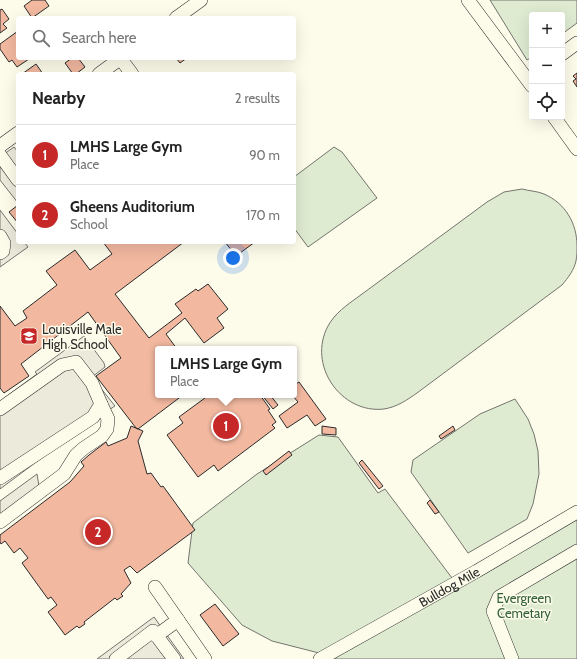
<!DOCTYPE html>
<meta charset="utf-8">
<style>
body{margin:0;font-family:Cabin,sans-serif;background:#f6f6f6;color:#222}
.controls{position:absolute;right:12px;top:12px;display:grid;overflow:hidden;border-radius:4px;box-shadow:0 4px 16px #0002}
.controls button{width:36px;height:36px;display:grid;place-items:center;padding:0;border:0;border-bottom:1px solid #e0e0e0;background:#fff;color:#222;font:20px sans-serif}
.you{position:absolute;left:233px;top:258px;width:14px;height:14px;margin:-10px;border:3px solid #fff;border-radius:50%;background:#1a73e8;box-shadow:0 0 0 6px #1a73e833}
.badge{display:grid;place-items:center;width:26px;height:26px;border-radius:50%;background:#c62828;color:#fff;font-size:13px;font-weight:700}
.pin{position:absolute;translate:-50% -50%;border:2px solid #fff;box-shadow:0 1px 4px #0006}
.popup{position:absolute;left:155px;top:346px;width:142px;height:52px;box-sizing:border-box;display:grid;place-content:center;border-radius:4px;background:#fff;filter:drop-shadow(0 1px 3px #0005);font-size:13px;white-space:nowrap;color:#767676}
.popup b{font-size:15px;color:#222}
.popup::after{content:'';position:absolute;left:50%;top:100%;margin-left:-8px;border:8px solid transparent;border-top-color:#fff}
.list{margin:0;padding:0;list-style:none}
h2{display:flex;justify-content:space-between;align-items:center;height:52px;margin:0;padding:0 16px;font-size:17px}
h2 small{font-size:13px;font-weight:400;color:#767676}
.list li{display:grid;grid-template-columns:26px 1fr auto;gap:12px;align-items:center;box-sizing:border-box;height:60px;padding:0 16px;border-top:1px solid #e0e0e0}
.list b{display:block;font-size:15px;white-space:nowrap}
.list p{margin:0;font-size:13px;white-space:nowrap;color:#767676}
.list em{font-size:13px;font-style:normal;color:#767676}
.icon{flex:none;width:22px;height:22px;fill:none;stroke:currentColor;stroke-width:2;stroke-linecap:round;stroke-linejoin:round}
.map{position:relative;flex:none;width:577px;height:659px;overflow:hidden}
.search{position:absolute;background:#fff;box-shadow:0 4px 16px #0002;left:16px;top:16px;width:280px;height:44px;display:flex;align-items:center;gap:10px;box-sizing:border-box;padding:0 14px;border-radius:4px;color:#767676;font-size:15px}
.panel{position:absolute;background:#fff;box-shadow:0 4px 16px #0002;left:16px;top:72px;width:280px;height:172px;border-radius:4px}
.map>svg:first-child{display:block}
.green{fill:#deebd1;stroke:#74746e}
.parking{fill:#eceadb;stroke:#74746e}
.building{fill:#f2b8a0;stroke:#2b2b2b}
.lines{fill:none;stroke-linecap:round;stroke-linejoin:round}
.minor-casing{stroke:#2b2b2b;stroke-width:14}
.minor{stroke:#fdfbea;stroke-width:13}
.labels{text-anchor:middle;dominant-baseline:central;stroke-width:3;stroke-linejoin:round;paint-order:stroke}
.poi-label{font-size:13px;fill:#2b2b2b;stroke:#fdfbea;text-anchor:start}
.street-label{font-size:13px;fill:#2b2b2b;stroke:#fdfbea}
.park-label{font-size:13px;fill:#34623c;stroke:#fdfbea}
</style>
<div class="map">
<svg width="577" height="659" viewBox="0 0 577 659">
<rect width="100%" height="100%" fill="#fdfbea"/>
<path class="green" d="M490 0H577V23L562 34V15H532V57L527 60Z
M334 147 342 152 377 198 308 247 294 228V177Z
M522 189C529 191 537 191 544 194 565 203 577 223 577 246 577 251 577 256 576 261 574 270 568 278 562 285L417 393C407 400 397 407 384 409 341 414 307 365 328 326 335 313 347 305 358 297L487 202 504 192Z
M515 399 528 419 534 434 538 451 539 474 533 504 527 519 468 553 411 472 413 460 480 414Z
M319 435 338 437 378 493 385 489 452 578 323 654 272 641 242 625 188 563 193 523 257 474Z
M577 515V659H320Z"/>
<path class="parking" d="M14 147 18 152V203L0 180V157Z
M0 210 18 234V242H24L28 247 0 267Z
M84 336 104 363 105 367 92 377 115 406 90 422 0 489V401L37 374 35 372Z
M37 474 39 486 0 514V501Z
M154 617 184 659H97Z"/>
<path class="building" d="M32 0H45L49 6 32 18 24 6Z
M2 9 9 19 3 24 7 28 0 33V10Z
M18 31V58H28L29 59 17 67 12 60 9 62 0 49V44Z
M72 58H78L85 67 76 74H73L65 63Z
M176 58H187L180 63Z
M36 64 43 74H22Z
M577 73V87L573 81 576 79 573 76Z
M18 205V223L9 212Z
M103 242H184L115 294 149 338 182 313 175 304 196 289 198 291 208 284 228 309 217 318 224 328 204 343 185 318 166 334 177 349H158V395H183L138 429 136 428 96 376 121 358 88 312 21 364 29 376 4 393 0 388V306L15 326 27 318 23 311 57 285 46 271 75 250 90 270 112 254Z
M225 242H255L236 256Z
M299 382 326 419 315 426 307 415 287 428 279 416 298 402 292 395H294V385Z
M209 395H260L270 409 268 410 276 422 272 425 275 428 218 471 214 465 198 477 167 435 183 423 179 417Z
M262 395H270L278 405 273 409Z
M131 426 143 431 138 441 147 474 151 473 161 487 163 486 195 530 137 573 130 566 124 570 131 583 121 594 123 596 117 600 115 598 84 622 85 624 79 628 77 626 65 635 48 612 57 605 51 597 48 599 22 563 28 558 20 548 14 553 5 541 1 544 0 542V535L70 482 84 466 81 462 89 455 106 442 108 446 127 438Z
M322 426 336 428V435L322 434Z
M453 426 455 430 441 439 439 436Z
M289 451 292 455 266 475 263 471Z
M362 460 383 486 379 489 359 463Z
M430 500 439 512 435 514 427 503Z
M215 604 239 634 223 646 200 615Z"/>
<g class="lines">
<defs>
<g id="minor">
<path d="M468 0 532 86"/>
<path d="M176 18 201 0"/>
<path d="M562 54 577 43"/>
<path d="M120 58 132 74"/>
<path d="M99 74 121 58"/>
<path d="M554 117 577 149"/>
<path d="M0 146 18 133"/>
<path d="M0 155 18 180"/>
<path d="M0 236 4 243 3 251 0 253"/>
<path d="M0 409 62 365 76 362 92 383 101 404 93 417 0 478"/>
<path d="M0 522 64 474 76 455 84 448 102 436 107 429 108 419 101 404"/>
<path d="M155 587 205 659"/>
<path d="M156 636 178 620"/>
<path d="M116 659 153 631 174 659"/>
<path id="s1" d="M320 659 477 571 577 512"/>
<path d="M512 659 493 611 499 597 577 551"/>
</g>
</defs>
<use href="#minor" class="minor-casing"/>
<use href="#minor" class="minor"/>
</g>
<defs>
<symbol id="school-square" viewBox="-11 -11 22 22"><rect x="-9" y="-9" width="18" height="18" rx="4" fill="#c62828" stroke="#fdfbea"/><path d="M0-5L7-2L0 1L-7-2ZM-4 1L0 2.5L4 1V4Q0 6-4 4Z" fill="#fff"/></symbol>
</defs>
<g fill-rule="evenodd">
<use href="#school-square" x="19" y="326" width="20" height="20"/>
</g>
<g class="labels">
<g class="poi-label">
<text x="42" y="329">Louisville Male<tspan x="42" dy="15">High School</tspan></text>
</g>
<g class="street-label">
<text stroke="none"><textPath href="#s1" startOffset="148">Bulldog Mile</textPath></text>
</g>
<g class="park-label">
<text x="524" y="598">Evergreen<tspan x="524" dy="15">Cemetary</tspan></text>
</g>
</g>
</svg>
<div class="controls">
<button>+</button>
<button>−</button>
<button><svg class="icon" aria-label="locate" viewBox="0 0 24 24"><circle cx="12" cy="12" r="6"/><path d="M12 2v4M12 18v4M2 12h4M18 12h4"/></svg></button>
</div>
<div class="you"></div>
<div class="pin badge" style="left:226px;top:426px">1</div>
<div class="popup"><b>LMHS Large Gym</b>Place</div>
<div class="pin badge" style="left:98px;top:532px">2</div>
<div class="search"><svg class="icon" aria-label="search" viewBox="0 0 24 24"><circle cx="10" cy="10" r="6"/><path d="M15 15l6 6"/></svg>Search here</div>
<section class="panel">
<h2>Nearby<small>2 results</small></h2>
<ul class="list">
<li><span class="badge">1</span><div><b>LMHS Large Gym</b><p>Place</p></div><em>90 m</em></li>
<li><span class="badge">2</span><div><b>Gheens Auditorium</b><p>School</p></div><em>170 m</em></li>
</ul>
</section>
</div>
